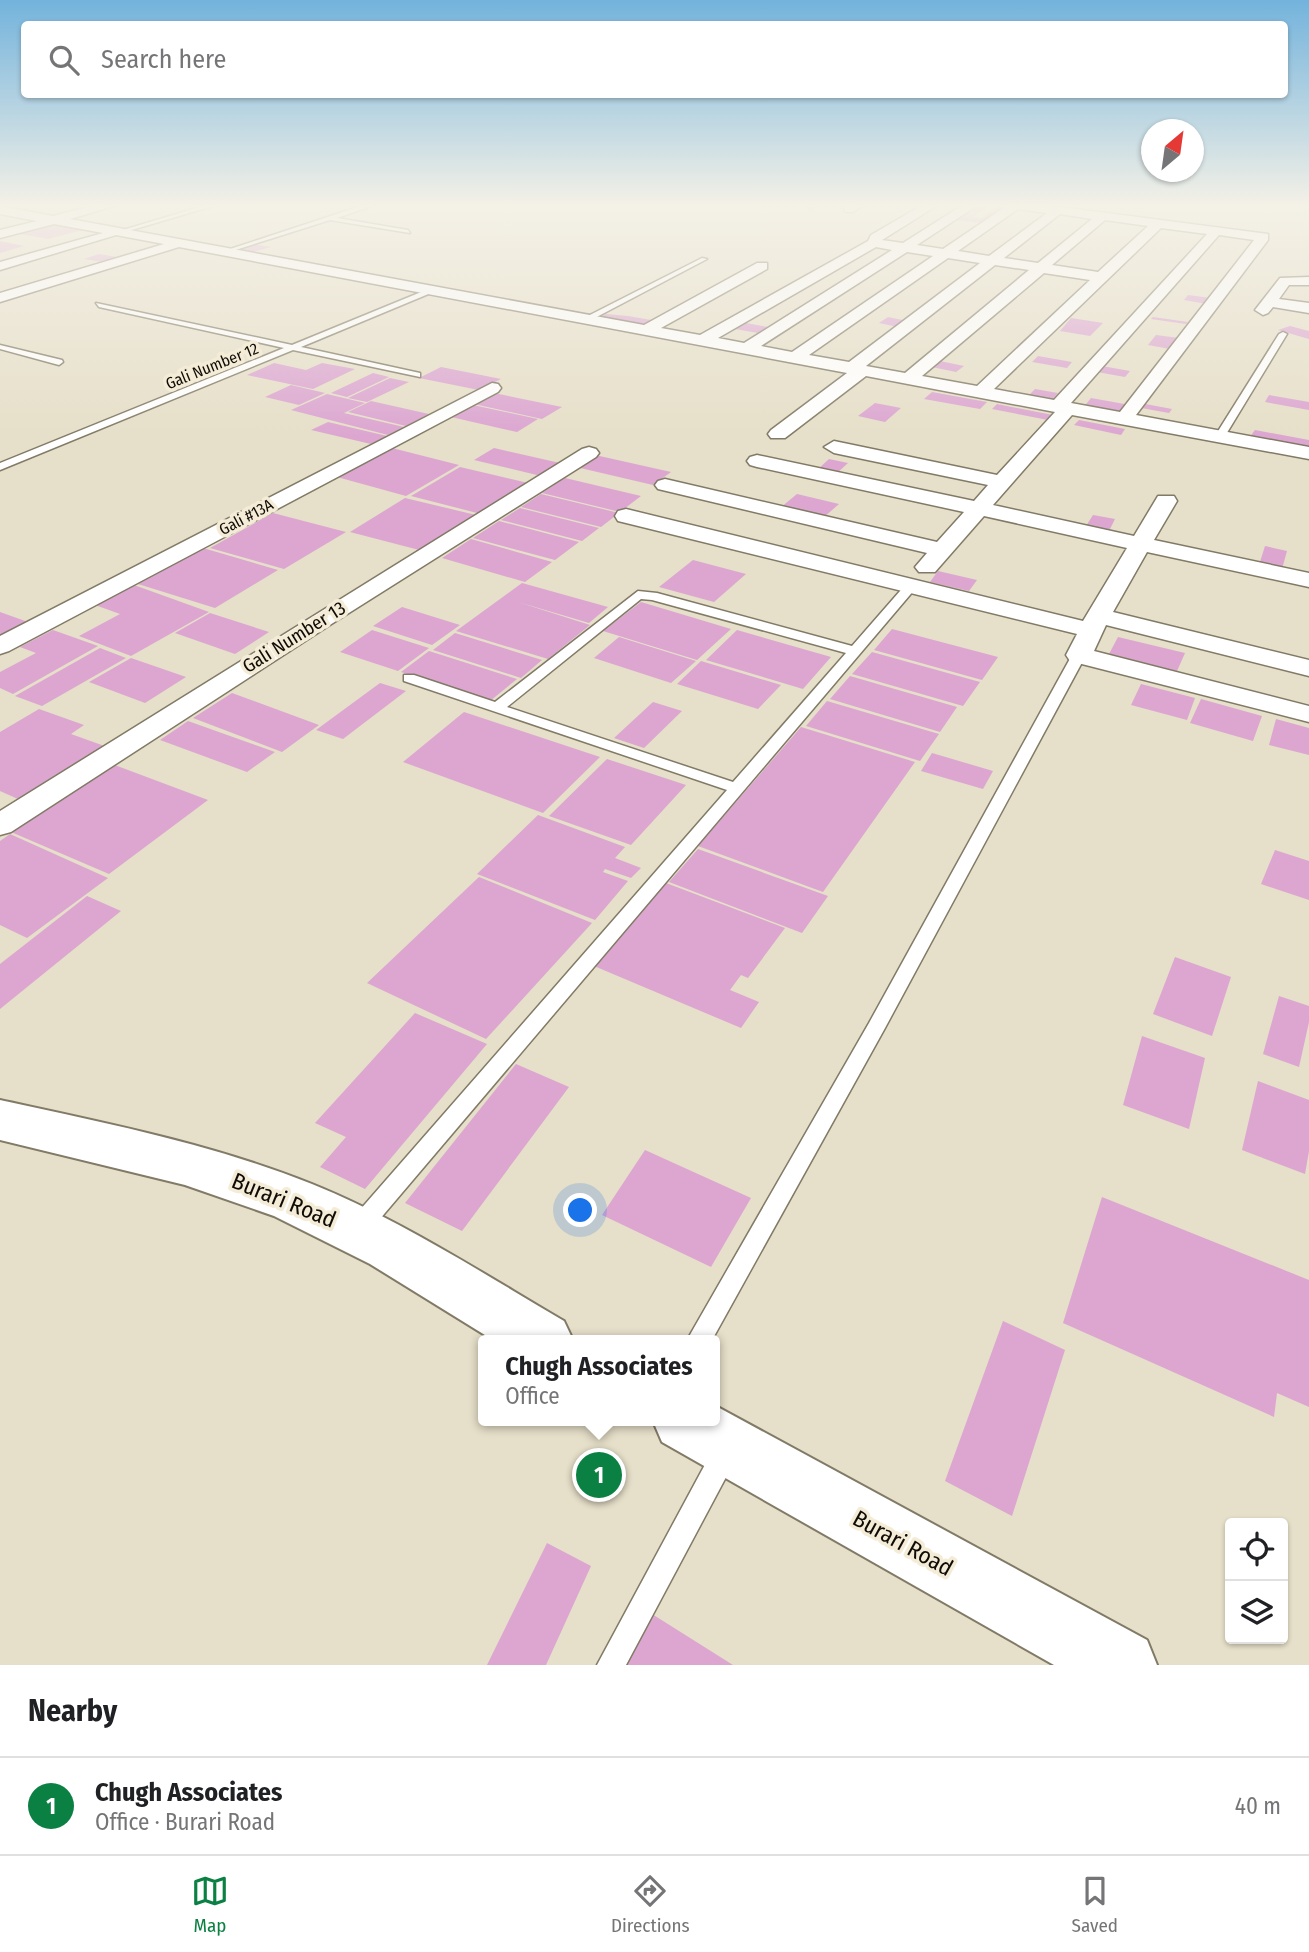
<!DOCTYPE html>
<meta charset="utf-8">
<style>
body{margin:0;font-family:"Fira Sans Condensed",sans-serif;background:#f6f6f6;color:#202124}
.controls{position:absolute;right:21px;bottom:21px;display:grid;overflow:hidden;border-radius:7px;box-shadow:0 2px 5px #0004}
.controls button{width:63px;height:63px;display:grid;place-items:center;padding:0;border:0;border-bottom:2px solid #e0e0e0;background:#fff;color:#202124;font:35px sans-serif}
.compass{position:absolute;left:1141px;top:119px;width:63px;height:63px;border-radius:50%;background:#fff;box-shadow:0 2px 5px #0004;rotate:29deg}
.you{position:absolute;left:581px;top:1211px;width:24px;height:24px;margin:-18px;border:5px solid #fff;border-radius:50%;background:#1a73e8;box-shadow:0 0 0 10px #1a73e833}
.badge{display:grid;place-items:center;width:46px;height:46px;border-radius:50%;background:#0b8043;color:#fff;font-size:23px;font-weight:700}
.pin{position:absolute;translate:-50% -50%;border:4px solid #fff;box-shadow:0 2px 7px #0006}
.popup{position:absolute;left:478px;top:1335px;width:242px;height:91px;box-sizing:border-box;display:grid;place-content:center;border-radius:7px;background:#fff;filter:drop-shadow(0 2px 5px #0005);font-size:23px;white-space:nowrap;color:#757577}
.popup b{font-size:26px;color:#202124}
.popup::after{content:'';position:absolute;left:50%;top:100%;margin-left:-14px;border:14px solid transparent;border-top-color:#fff}
.list{margin:0;padding:0;list-style:none}
h2{display:flex;justify-content:space-between;align-items:center;height:91px;margin:0;padding:0 28px;font-size:30px}
h2 small{font-size:23px;font-weight:400;color:#757577}
.list li{display:grid;grid-template-columns:46px 1fr auto;gap:21px;align-items:center;box-sizing:border-box;height:98px;padding:0 28px;border-top:2px solid #e0e0e0}
.list b{display:block;font-size:26px;white-space:nowrap}
.list p{margin:0;font-size:23px;white-space:nowrap;color:#757577}
.list em{font-size:23px;font-style:normal;color:#757577}
.icon{flex:none;width:38px;height:38px;fill:none;stroke:currentColor;stroke-width:2;stroke-linecap:round;stroke-linejoin:round}
.map{position:relative;flex:none;width:1309px;height:1665px;overflow:hidden}
.search{position:absolute;background:#fff;box-shadow:0 2px 5px #0004;left:21px;right:21px;top:21px;height:77px;display:flex;align-items:center;gap:18px;box-sizing:border-box;padding:0 24px;border-radius:7px;color:#757577;font-size:26px}
.sheet{height:189px;background:#fff}
nav{display:flex;justify-content:space-around;align-items:center;box-sizing:border-box;height:98px;border-top:2px solid #e0e0e0;background:#fff;font-size:19px;color:#757577}
nav a{display:grid;justify-items:center;gap:4px}
nav .on{color:#0b8043}
.map>svg:first-child{display:block}
.building{fill:#dca6d1}
.lines{fill:none;stroke-linecap:round;stroke-linejoin:round}
.lane-casing{stroke:#817a66;stroke-width:3}
.street-casing{stroke:#817a66;stroke-width:3}
.secondary-casing{stroke:#817a66;stroke-width:4}
.lane{fill:#fff;fill-rule:evenodd}
.street{fill:#fff;fill-rule:evenodd}
.secondary{fill:#fff;fill-rule:evenodd}
.labels{text-anchor:middle;dominant-baseline:central;stroke-width:7;stroke-linejoin:round;paint-order:stroke}
.far-street-label{font-size:16px;fill:#0f0c06;stroke:#f4ecd6}
.street-label{font-size:19px;fill:#0f0c06;stroke:#f4ecd6}
.near-street-label{font-size:23px;fill:#0f0c06;stroke:#f4ecd6}
</style>
<div class="map">
<svg width="1309" height="1665" viewBox="0 0 1309 1665">
<rect width="100%" height="100%" fill="#e6dfc9"/>
<path class="building" d="M980 204 990 205 973 217 982 218 999 206 1007 207 988 224 956 220Z
M57 222 90 228 48 239 15 233Z
M0 241 24 246 0 253Z
M253 244 271 247 250 253 232 250Z
M99 254 123 258 109 263 84 259Z
M1188 295 1211 298 1207 304 1184 300Z
M606 314 628 316 657 321 644 328 597 318Z
M888 317 912 322 903 328 879 323Z
M1153 317 1188 322 1186 324 1151 319Z
M1071 318 1103 323 1090 336 1060 331Z
M740 322 774 328 764 334 729 328Z
M1290 326 1309 331V339L1278 330Z
M1156 335 1179 338 1170 349 1148 345Z
M1038 356 1072 362 1067 368 1032 362Z
M940 361 964 366 956 372 932 367Z
M274 363 306 370 322 363 355 369 313 389 247 375Z
M1102 366 1130 371 1125 377 1097 372Z
M441 367 501 379 479 390 419 378Z
M373 373 389 377 347 397 331 393Z
M390 378 409 382 367 402 348 398Z
M291 385 325 393 299 405 265 397Z
M1035 389 1058 393 1049 403 1026 398Z
M932 392 987 402 980 409 924 399Z
M494 393 562 407 542 419 474 404Z
M327 394 365 403 344 413 404 427 388 435 291 410Z
M1269 395 1309 402V410L1265 402Z
M1091 398 1130 405 1122 416 1082 409Z
M371 401 429 414 406 426 348 412Z
M875 403 901 408 885 422 858 416Z
M1140 403 1172 409 1169 413 1136 407Z
M997 404 1058 416 1053 421 992 409Z
M473 405 538 419 517 432 451 417Z
M1079 420 1125 429 1121 435 1074 425Z
M328 422 387 436 371 444 311 430Z
M1255 430 1309 440V450L1249 438Z
M392 448 459 465 406 496 337 477Z
M494 448 560 463 541 476 474 460Z
M595 455 671 472 653 485 576 467Z
M829 459 848 463 836 474 817 470Z
M460 467 528 483 481 514 411 496Z
M565 478 641 496 620 512 542 493Z
M541 494 619 513 601 527 521 507Z
M797 494 839 504 823 518 780 508Z
M405 498 476 515 423 551 350 532Z
M520 508 599 528 582 541 501 520Z
M273 513 346 532 284 569 210 548Z
M1093 515 1115 519 1109 531 1086 526Z
M499 521 579 542 555 560 473 538Z
M471 539 552 562 525 582 442 558Z
M1265 546 1287 551 1282 569 1259 565Z
M203 548 278 570 215 608 138 584Z
M693 560 746 574 714 602 659 587Z
M938 571 977 580 969 591 930 582Z
M522 583 608 607 589 623 518 602 590 625 548 659 456 631Z
M134 585 209 612 131 656 79 636 120 614 95 605Z
M641 602 731 629 697 660 603 631Z
M402 607 460 625 432 645 373 626Z
M0 612 28 622 0 637Z
M210 613 269 632 235 654 175 633Z
M892 629 998 657 982 680 874 650Z
M53 630 98 646 13 694 0 688V672L36 653 20 647Z
M372 630 429 648 398 671 340 652Z
M737 630 831 657 803 689 706 660Z
M455 633 542 660 521 678 433 650Z
M619 637 696 661 671 683 594 658Z
M1118 637 1185 653 1177 671 1109 654Z
M100 648 126 658 42 706 15 696Z
M429 651 517 679 490 701 401 672Z
M872 652 980 682 963 706 852 674Z
M131 658 186 677 145 703 89 682Z
M701 661 781 685 758 709 677 684Z
M850 676 957 707 940 732 830 699Z
M380 683 406 691 343 739 316 730Z
M1141 684 1195 698 1187 720 1131 705Z
M232 693 319 725 282 752 193 718Z
M1201 699 1262 716 1253 741 1190 723Z
M827 701 939 734 920 761 806 726Z
M653 702 682 711 644 748 614 738Z
M39 709 84 725 71 734 110 748 27 803 0 791V732Z
M464 712 600 757 543 813 403 762Z
M1276 719 1309 728V755L1269 745Z
M188 721 275 752 247 772 160 740Z
M801 727 915 762 823 892 698 846Z
M932 753 993 771 983 789 921 771Z
M607 759 686 785 631 845 549 816Z
M112 764 208 800 109 874 11 832Z
M538 815 625 847 615 858 641 868 631 878 605 869 603 872 628 881 595 920 477 874Z
M10 834 108 878 27 938 0 925V841Z
M698 849 828 896 802 933 669 882Z
M1275 850 1309 861V900L1261 884Z
M479 877 592 923 486 1039 367 983Z
M666 883 785 928 748 978 741 975 730 990 759 1002 741 1028 594 966Z
M87 896 121 911 0 1009V964Z
M1175 957 1231 977 1212 1036 1153 1014Z
M1279 996 1309 1006V1022L1299 1067 1263 1054Z
M415 1013 487 1044 365 1189 320 1167 346 1137 315 1123Z
M1142 1036 1205 1058 1189 1129 1123 1105Z
M516 1064 569 1087 462 1231 405 1203Z
M1258 1081 1309 1100V1151L1305 1174 1242 1150Z
M645 1150 751 1198 711 1267 602 1215Z
M1102 1197 1309 1280V1407L1277 1393 1274 1417 1063 1323Z
M1003 1321 1065 1350 1012 1516 945 1481Z
M547 1543 591 1566 546 1665H487Z
M652 1614 733 1665H627Z"/>
<g class="lines">
<defs>
<path id="lane" d="M213 203H223L118 234 113 233Z
M370 203H380L337 218 408 230 410 233 330 220 226 253 221 252Z
M702 258 707 259 589 321 582 319Z
M431 288 438 290 301 347 420 373V377L293 350 0 470V463L284 348 99 307 96 303 292 345Z
M1283 332 1287 334 1225 436 1217 438 1215 436 1279 334Z
M0 345 62 360 63 362 59 365 0 349Z
M911 582 917 586 915 589 368 1233 360 1236 352 1233 349 1226 352 1219 727 790 404 681V675H414L495 702 638 591 657 593 852 646 907 583ZM641 599 652 600 846 653 733 782 507 707Z
M1079 651 1086 655 885 1028 712 1340H687L869 1023 1072 655Z
M724 1442 733 1446 737 1455 733 1464 626 1665H597L715 1446Z"/>
<path id="street" d="M103 203H124L70 219 644 325 757 263H767V269L661 328 700 335 868 241 871 235 926 203H941L882 240 903 243 966 203H981L917 245 943 249 1005 207 995 203H1030L1268 234V240L1136 415 1309 447V459L1072 415 993 505 1134 536 1158 496H1174L1177 501 1154 540 1309 573V587L1147 552 1113 612 1309 660V676L1106 625 1094 651 1309 706V722L1070 661 1066 655 1077 634 618 521 615 516 618 511 626 509 1083 621 1127 548 984 516 935 572H919L915 567 927 553 658 489 655 485 658 481 665 479 937 542 964 512 757 467 750 465 747 461 750 457 757 455 974 501 988 485 834 453 824 447 834 441 997 475 1055 412 866 376 785 438H771L768 434 771 430 847 373 179 247 0 302V293L164 244 116 235 0 270V262L103 233 54 224 0 238V230L37 221 0 214V206L53 216ZM1018 209 1047 213 989 256 958 251ZM1060 214 1092 219 1038 263 1004 258ZM1105 220 1148 226 1098 272 1052 265ZM1161 228 1207 234 1054 400 994 389ZM1219 235 1254 240 1120 412 1071 403ZM876 247 892 250 744 343 718 338ZM907 252 933 256 792 352 761 346ZM948 258 980 263 849 362 809 355ZM995 265 1029 270 905 373 866 366ZM1044 273 1090 280 977 386 922 376Z
M805 203H818L810 208Z
M851 203H866L853 212H845V206Z
M1309 277V285H1289L1279 299 1309 303V313L1273 307 1268 313 1263 315 1255 310 1280 278Z
M492 383 498 384 501 388 498 392 9 651 0 654V636Z
M589 447 596 449 599 453 596 457 333 623 11 832 0 835V811L582 449Z"/>
<path id="secondary" d="M0 1100C106 1123 212 1144 312 1184 401 1220 482 1273 564 1321L573 1340H493L370 1264 274 1216 185 1185 0 1140Z
M714 1405 1147 1640 1157 1665H1054L662 1442 653 1421H714Z"/>
</defs>
<use href="#lane" class="lane-casing"/>
<use href="#street" class="street-casing"/>
<use href="#secondary" class="secondary-casing"/>
<use href="#lane" class="lane"/>
<use href="#street" class="street"/>
<use href="#secondary" class="secondary"/>
</g>
<linearGradient id="sky" x2="0" y2="1"><stop stop-color="#73b3dc"/><stop offset="0.47" stop-color="#f4f1e7"/><stop offset="1" stop-color="#f4f1e7" stop-opacity="0"/></linearGradient>
<rect width="1309" height="436" fill="url(#sky)"/>
<g class="labels">
<g class="far-street-label">
<text transform="translate(212 366) rotate(-22)">Gali Number 12</text>
<text transform="translate(246 517) rotate(-28)">Gali #13A</text>
</g>
<g class="street-label">
<text transform="translate(294 637) rotate(-32)">Gali Number 13</text>
</g>
<g class="near-street-label">
<text transform="translate(284 1200) rotate(22)">Burari Road</text>
<text transform="translate(903 1543) rotate(29)">Burari Road</text>
</g>
</g>
</svg>
<div class="controls">
<button><svg class="icon" aria-label="locate" viewBox="0 0 24 24"><circle cx="12" cy="12" r="6"/><path d="M12 2v4M12 18v4M2 12h4M18 12h4"/></svg></button>
<button><svg class="icon" aria-label="layers" viewBox="0 0 24 24"><path d="M12 4l9 5-9 5-9-5zM3 14l9 5 9-5"/></svg></button>
</div>
<svg class="compass" viewBox="-18 -18 36 36"><path d="M0-13l5 13h-10z" fill="#e53935"/><path d="M0 13l5-13h-10z" fill="#757577"/></svg>
<div class="you"></div>
<div class="pin badge" style="left:599px;top:1475px">1</div>
<div class="popup"><b>Chugh Associates</b>Office</div>
<div class="search"><svg class="icon" aria-label="search" viewBox="0 0 24 24"><circle cx="10" cy="10" r="6"/><path d="M15 15l6 6"/></svg>Search here</div>
</div>
<section class="sheet">
<h2>Nearby<small></small></h2>
<ul class="list">
<li><span class="badge">1</span><div><b>Chugh Associates</b><p>Office · Burari Road</p></div><em>40 m</em></li>
</ul>
</section>
<nav>
<a class="on"><svg class="icon" aria-label="map" viewBox="0 0 24 24"><path d="M3 6l6-2 6 2 6-2v14l-6 2-6-2-6 2zM9 4v14M15 6v14"/></svg>Map</a>
<a><svg class="icon" aria-label="directions" viewBox="0 0 24 24"><path d="M12 3l9 9-9 9-9-9zM9 14v-3h6M13 9l2 2-2 2"/></svg>Directions</a>
<a><svg class="icon" aria-label="saved" viewBox="0 0 24 24"><path d="M7 4h10v16l-5-4-5 4z"/></svg>Saved</a>
</nav>
